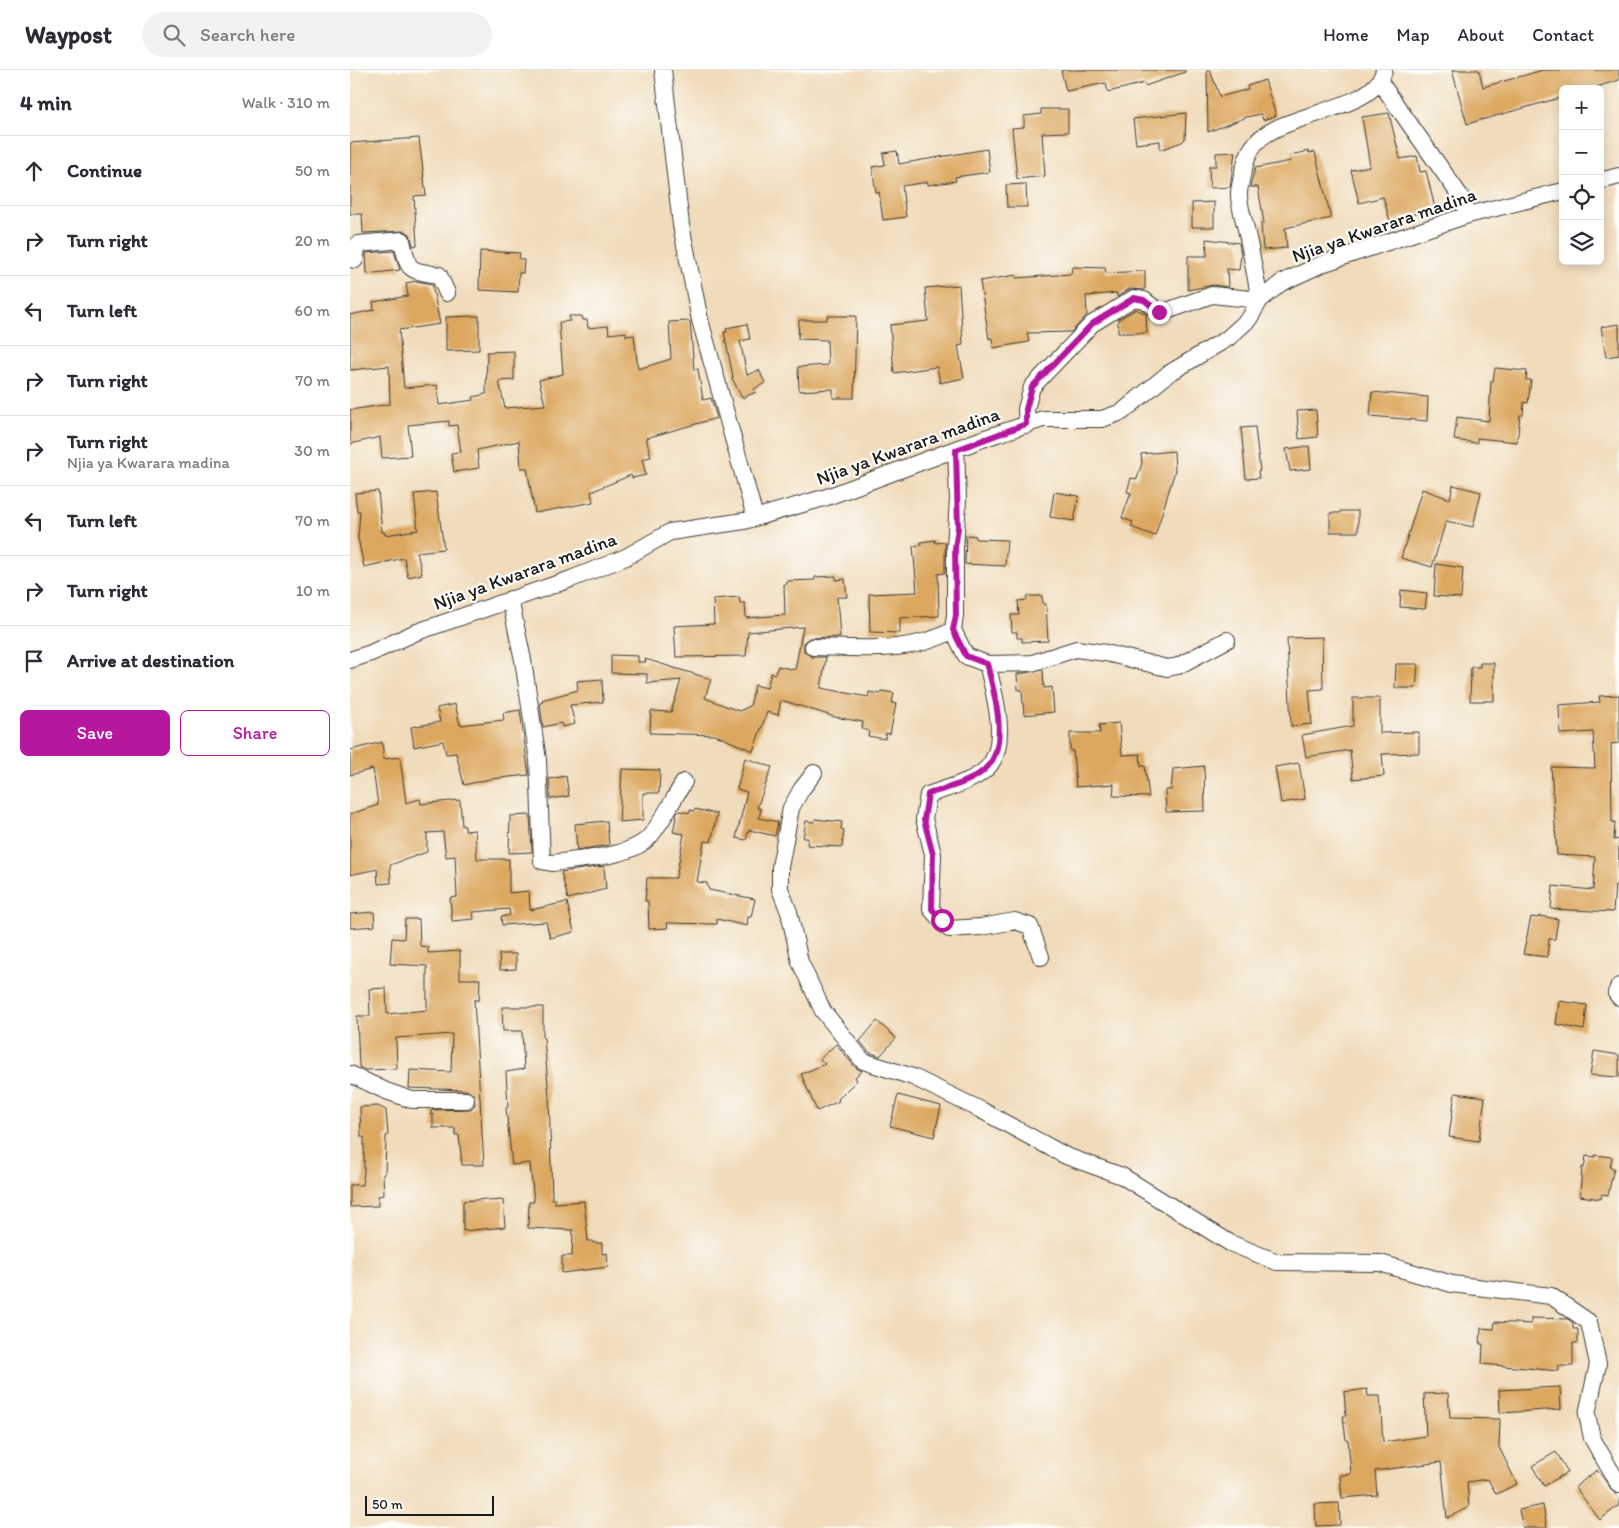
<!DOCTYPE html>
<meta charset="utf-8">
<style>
body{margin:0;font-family:Itim,sans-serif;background:#f2f2f3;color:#2b2b33}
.controls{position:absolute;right:15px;top:15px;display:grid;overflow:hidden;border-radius:8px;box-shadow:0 2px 12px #0003}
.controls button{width:45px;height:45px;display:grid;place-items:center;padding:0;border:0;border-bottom:1px solid #e1e1e2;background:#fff;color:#2b2b33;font:25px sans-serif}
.scale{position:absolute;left:15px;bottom:12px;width:129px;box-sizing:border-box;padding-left:5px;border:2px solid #1c1c1c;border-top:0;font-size:14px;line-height:18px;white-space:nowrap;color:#1c1c1c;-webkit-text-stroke:4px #fdfcf7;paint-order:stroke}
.stop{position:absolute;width:15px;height:15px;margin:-11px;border:4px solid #b5179e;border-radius:50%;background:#fff}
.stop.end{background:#b5179e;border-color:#fff;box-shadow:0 1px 5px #0008}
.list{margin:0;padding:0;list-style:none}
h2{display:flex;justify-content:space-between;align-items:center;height:65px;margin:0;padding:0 20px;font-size:21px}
h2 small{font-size:16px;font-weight:400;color:#7c7c81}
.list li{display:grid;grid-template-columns:32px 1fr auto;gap:15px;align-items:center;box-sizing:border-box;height:70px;padding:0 20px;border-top:1px solid #e1e1e2}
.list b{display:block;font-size:19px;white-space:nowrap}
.list p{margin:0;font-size:16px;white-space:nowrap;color:#7c7c81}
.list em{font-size:16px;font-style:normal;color:#7c7c81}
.actions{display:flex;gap:10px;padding:15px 20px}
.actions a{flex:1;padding:11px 0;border:1px solid #b5179e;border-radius:8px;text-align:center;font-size:18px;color:#b5179e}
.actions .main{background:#b5179e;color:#fff}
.icon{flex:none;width:28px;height:28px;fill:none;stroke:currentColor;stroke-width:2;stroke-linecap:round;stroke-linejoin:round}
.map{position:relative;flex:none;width:1269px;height:1458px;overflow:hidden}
header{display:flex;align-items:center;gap:30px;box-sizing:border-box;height:70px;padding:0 25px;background:#fff;border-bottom:1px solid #e1e1e2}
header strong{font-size:24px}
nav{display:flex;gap:28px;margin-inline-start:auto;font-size:18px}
.search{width:350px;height:45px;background:#f2f2f3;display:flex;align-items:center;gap:12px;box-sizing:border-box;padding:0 18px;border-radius:28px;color:#7c7c81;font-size:19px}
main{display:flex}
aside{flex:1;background:#fff}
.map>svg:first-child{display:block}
.building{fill:#dca75e}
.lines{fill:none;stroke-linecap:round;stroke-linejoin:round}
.street-casing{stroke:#3c3934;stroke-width:18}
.street{stroke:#fff;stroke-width:16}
.route{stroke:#b5179e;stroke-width:6}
.labels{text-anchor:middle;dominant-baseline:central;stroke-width:4.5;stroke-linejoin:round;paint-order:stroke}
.street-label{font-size:19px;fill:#1c1c1c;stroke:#fdfcf7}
</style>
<header>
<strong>Waypost</strong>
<div class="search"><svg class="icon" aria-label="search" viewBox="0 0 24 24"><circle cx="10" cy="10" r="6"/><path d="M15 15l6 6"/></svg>Search here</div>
<nav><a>Home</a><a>Map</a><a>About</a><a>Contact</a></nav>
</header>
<main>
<aside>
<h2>4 min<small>Walk · 310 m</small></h2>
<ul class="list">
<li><svg class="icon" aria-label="ahead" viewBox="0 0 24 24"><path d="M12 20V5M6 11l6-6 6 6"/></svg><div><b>Continue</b></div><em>50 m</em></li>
<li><svg class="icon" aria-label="right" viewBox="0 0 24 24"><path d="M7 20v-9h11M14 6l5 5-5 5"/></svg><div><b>Turn right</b></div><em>20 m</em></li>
<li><svg class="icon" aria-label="left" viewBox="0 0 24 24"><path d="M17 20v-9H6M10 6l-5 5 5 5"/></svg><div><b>Turn left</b></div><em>60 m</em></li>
<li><svg class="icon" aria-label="right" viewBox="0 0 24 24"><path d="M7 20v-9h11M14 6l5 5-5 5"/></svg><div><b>Turn right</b></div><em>70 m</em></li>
<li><svg class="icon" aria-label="right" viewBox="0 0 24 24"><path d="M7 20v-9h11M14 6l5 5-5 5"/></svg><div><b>Turn right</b><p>Njia ya Kwarara madina</p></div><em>30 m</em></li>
<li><svg class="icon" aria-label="left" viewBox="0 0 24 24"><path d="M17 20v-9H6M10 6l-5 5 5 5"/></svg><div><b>Turn left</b></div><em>70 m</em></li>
<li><svg class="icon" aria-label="right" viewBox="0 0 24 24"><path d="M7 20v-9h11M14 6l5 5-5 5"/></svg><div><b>Turn right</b></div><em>10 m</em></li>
<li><svg class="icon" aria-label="arrive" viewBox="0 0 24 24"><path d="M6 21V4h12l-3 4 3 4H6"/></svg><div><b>Arrive at destination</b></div></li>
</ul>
<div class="actions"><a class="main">Save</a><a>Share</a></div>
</aside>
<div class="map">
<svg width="1269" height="1458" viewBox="0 0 1269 1458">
<rect width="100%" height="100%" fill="#fdfcf7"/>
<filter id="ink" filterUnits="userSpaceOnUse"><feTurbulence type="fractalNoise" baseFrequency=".02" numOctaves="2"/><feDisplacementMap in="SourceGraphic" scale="10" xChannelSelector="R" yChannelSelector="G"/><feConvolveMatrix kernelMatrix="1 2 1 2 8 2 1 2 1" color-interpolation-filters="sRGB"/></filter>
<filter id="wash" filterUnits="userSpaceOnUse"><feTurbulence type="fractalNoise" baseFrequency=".0096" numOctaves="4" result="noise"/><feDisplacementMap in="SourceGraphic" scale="20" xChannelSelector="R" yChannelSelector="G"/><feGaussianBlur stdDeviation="1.12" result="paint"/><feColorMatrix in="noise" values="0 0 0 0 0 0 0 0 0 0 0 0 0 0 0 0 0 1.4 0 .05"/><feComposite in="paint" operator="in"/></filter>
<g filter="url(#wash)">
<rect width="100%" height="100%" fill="#f0dbba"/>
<g id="blocks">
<path class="building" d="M711 0H835V2L795 16 794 13 758 22 756 13 716 21Z
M857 0H860L870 27 898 19 897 16 915 10 926 46 913 50 911 44 897 47 858 62Z
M1102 0H1129L1133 17 1193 0H1269V10L1240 19H1213V27L1117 54Z
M691 39H718V62L692 63 695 106 667 109 662 58 674 57V46L691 44Z
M836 43 835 69 832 72 810 80V71L786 74 783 49Z
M1039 43 1050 89 1067 86 1070 102 1076 101 1085 138 1040 151 1033 127 1009 133 1001 100 1020 96 1012 47Z
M69 68 76 125 64 126 67 175 63 176 60 164 55 161 13 163 12 144H0V73Z
M637 79 640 102 605 107 606 111 578 115V112L552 116 556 147 533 150 529 122 526 123 522 97 535 95 533 83 547 81 549 94Z
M959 81V83L965 82 981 148 935 158 937 178 913 180 911 153H914L908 117H900L905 98 941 91 940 85Z
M885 82 880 117 860 118 859 96H866V83Z
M676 114 677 137H657L656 115Z
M864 132V157H842V133Z
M856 169 889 173 891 185 889 200 877 199 878 217 863 215 838 220V186H857Z
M44 181 50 200 17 204 16 183Z
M130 181 170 183 169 189 174 190 173 203H169L168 222 129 220Z
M722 197 755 198 756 203 795 201V220L779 219 767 227V223L736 226 737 245 721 262 677 263 679 272 643 278 642 268 639 269 630 211 666 205V208L721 204Z
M67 211 82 214 90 254 49 260 54 318 87 315 89 335 124 330 123 327 136 324 137 282 164 281V310L149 311 155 338 195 335 189 310 213 304 209 252 220 251 219 246H232L233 250H237L238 258 258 256 259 264 276 262V266L284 265 288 299 321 289 319 252 340 251 344 300 348 299 353 330 361 328 367 348 296 368 301 387 292 389 296 405 282 408 281 405 241 422 243 432 185 443 177 398H171L169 371 127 380 129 398 104 402 101 383 111 382 107 355 99 356V351L58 355 61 386 32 388 30 367 0 374V340L40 334 39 296 0 300V245L24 240 23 232 58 226 56 213Z
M609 215 613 275 608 276 614 308 590 313 587 297 544 303 540 255 578 251 575 218Z
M786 239 796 244 797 263H768V250Z
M129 246V280L96 281V247Z
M477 246H506L504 328H483V319L449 321 448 297 478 295 477 270 448 269 449 250H477Z
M397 254 400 269 390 271 397 305 409 300 415 313 404 319 406 322 392 328 382 308 383 307 374 262H377L376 258Z
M1269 254V285L1256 287 1251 257Z
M1145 298 1177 301 1176 310H1181L1178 333 1174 332 1173 345H1170L1167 372 1127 368V373L1104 370 1107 347 1139 351 1141 311H1143Z
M1022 322 1078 327 1077 351 1020 346Z
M966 340 968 367 949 369 947 341Z
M905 357 910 401H908L909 408 896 409 891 358Z
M959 376 961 399 940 401 936 379Z
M824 381 825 401 805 466 781 457 783 452 772 448 781 423 777 422 781 408 787 409 792 393 791 384Z
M1103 415 1131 422 1123 457 1096 451 1082 497 1051 488 1072 419 1100 429Z
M28 421 32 462H34L35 465 68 460 64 424 86 422 94 479 67 482 72 504 58 507 54 488 14 497 8 468 10 441H7L5 423Z
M704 422 729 426 724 451 700 447Z
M990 441H1008V462H980V443H990Z
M616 465 626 466V469L657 470 655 496 615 494Z
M585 470V473L595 472V503L588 504 589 546 550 548V563L520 562 519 524 567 522 563 476 571 475V472Z
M1086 494 1113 498 1111 528 1084 526Z
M486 506V510L495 509 497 527H487L490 567 459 568 454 572V581L462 587H476L471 618 518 627 519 622 530 624 531 621 544 623 542 633 546 634 540 664 536 663 535 669 518 666 519 661 512 659 513 652 485 647 431 630 428 645 417 642 403 681 365 665 300 663 301 641 321 642 331 610 297 613V604L261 603V585L288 586V592H296L295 589 361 609 355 628 389 641 400 636 405 615 417 618 421 603 425 604 428 596 445 600 453 557 398 562 396 586 326 587 324 556 364 554 363 529 389 527 390 533H395L396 548 435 545 434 514H437V511L465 510V507Z
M1051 520 1077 523 1075 539 1050 537Z
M677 526H692L693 534H696L698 571 672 572V568H667V562H662L661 545H669L668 531 677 530Z
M972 567 973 619 959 620 962 654 941 656 937 568Z
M1130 593H1144V631H1120L1121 597H1130Z
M1046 594H1068L1066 618H1045Z
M693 600 694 618 702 617 704 642 674 645 672 620H668L667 604Z
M252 609 253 632 220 635 225 654 212 657 211 653 193 657 190 633 193 632 192 630 228 620 227 611Z
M1269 625V673L1261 674 1262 752H1265L1264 770 1269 769 1268 815H1265L1263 842 1201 839 1203 816 1243 820 1245 787 1207 785 1201 697 1245 698 1243 662 1210 664 1209 635 1250 632 1249 626Z
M1003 628H1030V663L1069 662V683L1032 684 1034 706 1003 709 1000 680 956 687 952 665 1003 656Z
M105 634 110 655 154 650 153 643 170 640 179 705 140 709 114 715 106 683 96 684 93 671 64 677 61 657 90 652 87 638Z
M769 653 772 685 790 684 791 696H795L799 727 763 726 764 714 726 717 723 681H720V663H750L749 655Z
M32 672 34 689 50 687 56 733 70 729 71 734 110 730 112 756H115V761L125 760 127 789H159V823L179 821 180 840 217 832 224 862 200 868 196 852 152 855 151 847 160 845 159 839 123 842 124 849 102 851 100 828 107 827 105 786 96 787 93 762 77 763V782L40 795 41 813 28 814 27 799 0 805V744L28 735 23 699 0 705V680Z
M395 688 422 697 407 738 411 739 409 748 428 752 425 766 399 760 396 770 386 768 397 722 387 719Z
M949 693 955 729 931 733 925 697Z
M854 696 855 741 816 742 815 720H821L823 699Z
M272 699 310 700 309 723H293V750L269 752Z
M216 706 219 726 200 729 199 709Z
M345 739 367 744 361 772 354 771 347 812 357 813 359 820 405 829 401 847H398L397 856 367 849V854L317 853 318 858 299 859 298 831H295L297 808H326L334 764 323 762 327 743 329 741 340 743V740L344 741Z
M180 745 182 782 159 783 160 746Z
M465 749 492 752 491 759 494 760 492 777 457 775 458 768H453L456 751 464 752Z
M257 751 259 775 227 780 225 754Z
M254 796 256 819 218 829 211 802Z
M24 842 25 856 0 858V844Z
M1189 846 1208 849 1205 869H1199L1197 887 1173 884 1181 847 1188 848Z
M55 849H69L70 876 78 877V883L110 881V909H130L129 930H124L134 1095H112L109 1065H105V1058H83V1044L81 1045V1040L121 1039 125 1035 124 1025 116 1020 59 1018 60 1000 101 1002 102 964 46 968 47 999 15 1000 9 997 7 946H20L19 919 36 918 37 944 77 940V896L40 894 42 868 54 869Z
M149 884H166V899L150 900Z
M1209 931 1237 935 1234 960 1206 954Z
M152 937H193V968H194L199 1027 202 1129H205V1133L234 1131 238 1171H243V1173H252V1184L257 1183 258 1197 212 1203V1186H222L223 1160 178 1158 179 1132H184L180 1093 162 1095 156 1038 158 1037 156 1002 174 999 172 961H153Z
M527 951 546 968 530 986 519 982 510 971Z
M486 974 505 997 512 1001 505 1007 507 1010 488 1029 489 1031 467 1041 451 1004 475 994 470 989Z
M1244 981 1269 985V1007L1240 1005Z
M1105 1023 1135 1027 1129 1071 1099 1067Z
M548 1025 591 1036 584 1067 540 1056Z
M28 1036 36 1040 38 1065 36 1066 35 1104H33L34 1125 28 1126V1136L0 1137V1115H12L14 1102V1067H11L10 1037Z
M1245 1085 1262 1087 1260 1098H1264L1258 1125 1252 1124 1251 1129 1230 1126 1232 1097 1234 1098 1236 1086 1245 1087Z
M137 1129 138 1131 153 1130 155 1157 113 1161V1131Z
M1181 1248 1218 1249 1223 1253V1259H1228V1273H1223V1296H1208L1209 1301 1132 1294 1133 1274H1130L1131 1258 1144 1259 1145 1252 1181 1254Z
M1210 1317 1211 1339 1150 1343 1149 1320Z
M1017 1319 1018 1326H1030L1033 1372 1076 1366 1074 1324 1098 1323 1100 1348 1150 1349 1149 1377 1167 1414 1146 1424 1138 1409 1117 1412 1119 1437 1097 1448 1091 1392 1025 1401 1027 1425 992 1428 990 1405 1001 1404 998 1370H996L993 1346H996L994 1322Z
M1206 1382 1218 1402 1194 1416 1182 1396Z
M1247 1400 1269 1429V1435L1250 1450 1225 1417Z
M989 1433 990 1455 966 1456 965 1434Z
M1193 1435 1197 1458H1173L1169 1440Z"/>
</g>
</g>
<g filter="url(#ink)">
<use href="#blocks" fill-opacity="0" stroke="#3c3934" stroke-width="1"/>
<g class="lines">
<defs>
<path id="street" d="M313 0 331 155 350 250 405 447
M1030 12 1111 127 1118 145
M1250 111 1269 106
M0 189 5 190 8 174 52 170C59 202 57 200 89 205L97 223
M677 355 676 339 682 317 742 254 784 228 794 230 811 243 862 225 910 230C905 205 901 180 895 155 893 146 888 132 889 122 891 109 895 90 902 78 924 41 1025 44 1034 0
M160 529 173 590 188 690 192 791 202 793C229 789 283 788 301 765 314 749 323 729 334 712
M603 560 616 586 637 594 682 593 726 579 756 583 817 598 828 596 877 570
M463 577C509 578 562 584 603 560L605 545V478L608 429 606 380
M0 590 21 583 64 563 221 509 276 487 320 462 394 451 477 427 638 367 693 349H752L772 342 818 304 878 268 899 249 910 230 931 213 972 194 1118 145 1213 121
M637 594C644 622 661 678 635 700 620 713 596 718 578 725L574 749 583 784 581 839 599 859 631 857 665 851 680 856 691 887
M464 703 451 720 441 738 430 797V819L439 842 450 892 473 941 513 991 563 1007 631 1040 716 1086 772 1106 880 1173 927 1192 1030 1193 1102 1214 1201 1226 1239 1252 1248 1294 1237 1344 1242 1368 1269 1415
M1269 916 1266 923 1269 927
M0 1004 36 1021 62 1030H116"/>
</defs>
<use href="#street" class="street-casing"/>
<use href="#street" class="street"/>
</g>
</g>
<g class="lines" filter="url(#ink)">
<path class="route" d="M592 850 582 839 583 784 574 750 578 724C596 718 620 713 634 700 661 678 644 622 637 594L616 586 603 560 606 545 605 478 608 458 606 380 676 354V339L682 317 742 254 784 228 794 230 809 242"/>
</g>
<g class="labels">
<g class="street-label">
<text transform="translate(1034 155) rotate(-19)">Njia ya Kwarara madina</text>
<text transform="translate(558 376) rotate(-20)">Njia ya Kwarara madina</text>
<text transform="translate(175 501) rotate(-20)">Njia ya Kwarara madina</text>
</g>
</g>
</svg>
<div class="controls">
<button>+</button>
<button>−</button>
<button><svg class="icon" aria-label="locate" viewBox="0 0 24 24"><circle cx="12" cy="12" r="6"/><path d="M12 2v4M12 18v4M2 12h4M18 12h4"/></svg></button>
<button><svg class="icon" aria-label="layers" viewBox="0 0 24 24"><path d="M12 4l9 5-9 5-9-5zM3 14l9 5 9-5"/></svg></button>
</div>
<div class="scale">50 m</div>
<div class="stop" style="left:592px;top:850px"></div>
<div class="stop end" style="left:809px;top:242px"></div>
</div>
</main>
